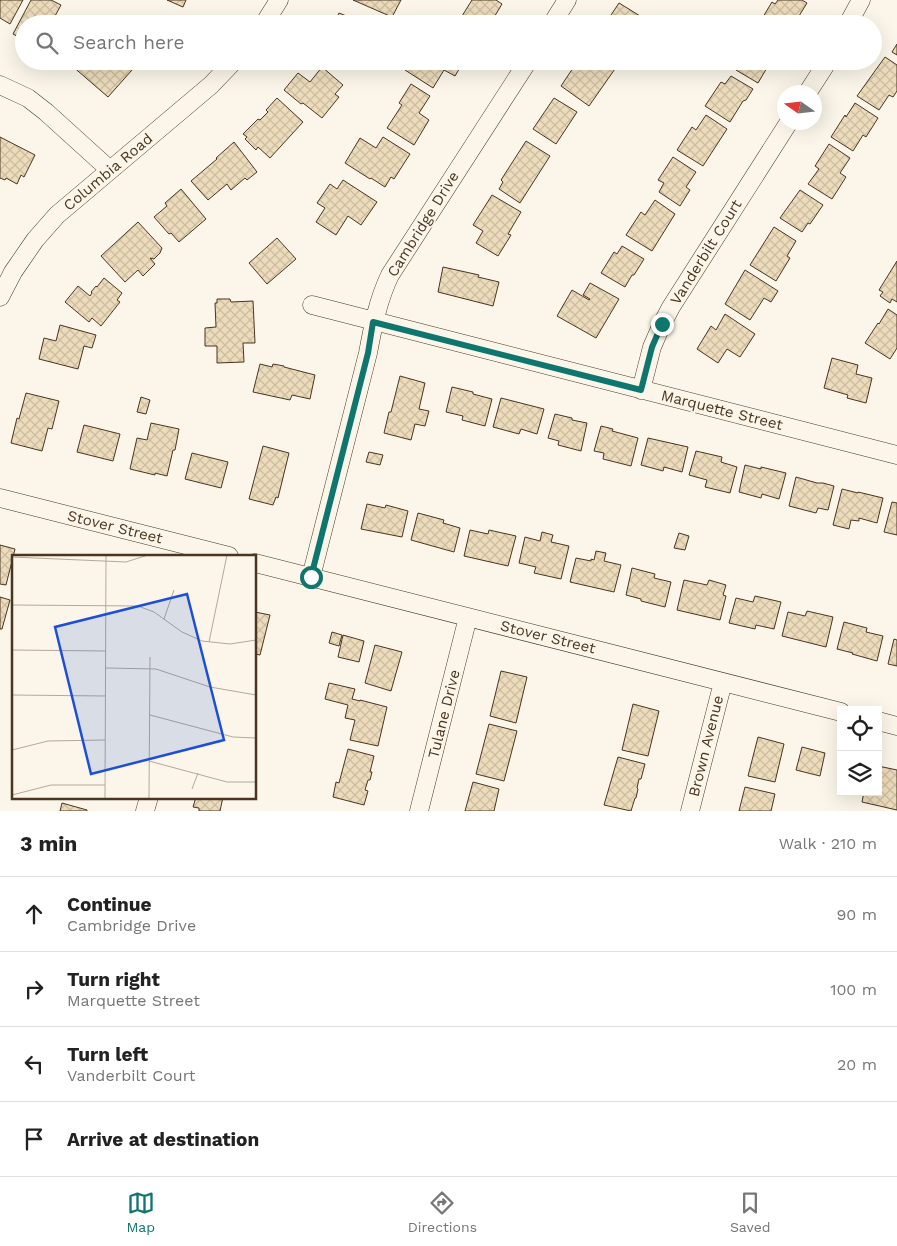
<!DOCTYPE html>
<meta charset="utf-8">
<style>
body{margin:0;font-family:"Work Sans",sans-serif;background:#f6f6f6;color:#222}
.controls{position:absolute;right:15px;bottom:15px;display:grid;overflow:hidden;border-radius:0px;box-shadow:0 5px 20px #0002}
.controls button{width:45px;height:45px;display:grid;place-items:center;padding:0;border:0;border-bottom:1px solid #e0e0e0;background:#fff;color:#222;font:25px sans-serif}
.compass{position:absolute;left:777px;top:85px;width:45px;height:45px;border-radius:50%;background:#fff;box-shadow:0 5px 20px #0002;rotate:284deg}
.stop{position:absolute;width:15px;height:15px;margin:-11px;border:4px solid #0f766e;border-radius:50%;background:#fff}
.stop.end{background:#0f766e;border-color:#fff;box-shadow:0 1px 5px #0008}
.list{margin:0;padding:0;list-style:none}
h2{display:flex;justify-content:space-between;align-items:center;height:65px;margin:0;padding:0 20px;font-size:21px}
h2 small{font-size:16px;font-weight:400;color:#767676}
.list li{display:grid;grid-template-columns:32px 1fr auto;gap:15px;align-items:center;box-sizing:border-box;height:75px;padding:0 20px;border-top:1px solid #e0e0e0}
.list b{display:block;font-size:19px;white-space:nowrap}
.list p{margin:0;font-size:16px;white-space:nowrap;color:#767676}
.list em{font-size:16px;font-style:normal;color:#767676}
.icon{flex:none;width:28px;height:28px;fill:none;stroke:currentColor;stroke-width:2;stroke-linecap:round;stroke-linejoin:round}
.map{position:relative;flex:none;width:897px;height:811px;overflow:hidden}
.search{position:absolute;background:#fff;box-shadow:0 5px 20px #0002;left:15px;right:15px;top:15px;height:55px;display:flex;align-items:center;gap:12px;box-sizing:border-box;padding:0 18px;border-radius:28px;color:#767676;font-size:19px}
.sheet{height:365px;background:#fff}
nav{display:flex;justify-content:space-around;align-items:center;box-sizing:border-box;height:70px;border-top:1px solid #e0e0e0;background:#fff;font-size:14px;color:#767676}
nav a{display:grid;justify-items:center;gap:2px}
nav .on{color:#0f766e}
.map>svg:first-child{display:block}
.building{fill:url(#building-cross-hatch);stroke:#4a3520}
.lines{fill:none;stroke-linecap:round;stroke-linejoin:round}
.street-casing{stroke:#4a3520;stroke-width:19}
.street{stroke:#fbf6e9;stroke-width:18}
.route{stroke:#0f766e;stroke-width:6}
.labels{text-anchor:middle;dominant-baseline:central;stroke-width:4;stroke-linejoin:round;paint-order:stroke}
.street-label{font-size:15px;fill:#4a3520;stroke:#fbf6e9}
.inset-road{fill:none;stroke:#b4a999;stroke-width:1}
.view{fill:#1d4ed8;fill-opacity:0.15;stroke:#1d4ed8;stroke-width:2.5}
.inset-edge{fill:none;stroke:#4a3520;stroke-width:2.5}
</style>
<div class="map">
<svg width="897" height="811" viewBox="0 0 897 811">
<defs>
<pattern id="building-cross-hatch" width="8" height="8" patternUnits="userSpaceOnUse" patternTransform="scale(1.25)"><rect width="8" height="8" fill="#ecdcbc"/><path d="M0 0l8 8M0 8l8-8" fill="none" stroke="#ccbda1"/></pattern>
</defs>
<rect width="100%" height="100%" fill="#fbf6e9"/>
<path class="building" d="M0 0H23L10 24 0 18Z
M31 0H51L61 5 55 16 69 24H24V40L13 34Z
M167 0H186L183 7Z
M353 0H401L392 17Z
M472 0H496L502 4 490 24H457Z
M778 0H802L807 3 794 24H762L760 22 772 2 775 4Z
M619 3 645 19 642 24H605Z
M339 13 366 24H334Z
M897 44V55L892 52Z
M885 57 897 65V91L893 97 889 95 879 110 857 96Z
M75 61H122L132 70 108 97 71 65Z
M336 61H357L354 69Z
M410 61H464L455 76 444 70 433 88 405 70Z
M592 61H611L617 66 589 106 561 86 577 62 587 68Z
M741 61H771L758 83 736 70Z
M322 67 343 85 335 94 339 97 322 118 303 103 301 104 284 90 298 73 310 82Z
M731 76 753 89 746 100 743 101 730 122 705 106 721 82 725 84Z
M411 84 430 96 419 113 429 120 414 145 387 128 402 105 399 103Z
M277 98 303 122 270 158 258 147 256 150 245 139 247 137 243 134 258 119 260 120 268 112 266 110Z
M554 98 577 112 556 144 533 129Z
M855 103 878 118 866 137 863 135 853 151 831 137 845 115 846 117Z
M706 115 727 129 703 166 677 150 692 127 696 130Z
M0 137 35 155 24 177 21 175 17 184 6 178 5 180 0 178Z
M383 137 410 154 394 179 391 177 385 187 371 178 370 179 345 163 360 138 376 148Z
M526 141 550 156 520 203 499 189 503 182 501 180Z
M234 142 257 172 247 180 245 178 231 190 227 184 208 200 191 181 217 159 216 158Z
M829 144 850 158 840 173 846 177 832 199 808 184 819 169 815 166Z
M673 157 696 172 686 187 690 190 680 206 659 192 664 183 658 180Z
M343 180 377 202 361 225 348 216 336 235 316 222 325 208 317 203 330 184 337 189Z
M181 189 206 219 179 242 171 233 169 234 154 217 167 206 165 203Z
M800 190 823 205 810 224 808 223 802 232 780 218Z
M492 195 521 212 508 234 511 235 498 256 476 243 483 231 473 225Z
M655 200 675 214 652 251 626 235 641 212 645 215Z
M138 222 162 248 160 253 154 259 150 258 155 264 143 276 138 270 125 282 101 256Z
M774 227 796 241 787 256 790 258 776 281 750 265Z
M277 238 296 259 267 284 249 263Z
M622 246 644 259 634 275H632L625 287 601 273 614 252 617 254Z
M897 261V302L892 299 890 303 880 296 883 292 879 290Z
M443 267 479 275 478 277 499 282 493 306 438 292Z
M745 270 778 291 771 302 764 298 750 320 725 304Z
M104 278 122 293 117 300 120 302 101 326 92 318 89 322 65 302 78 286 90 296 92 293 91 292 96 286 97 287Z
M590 283 619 299 596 338 557 316 572 290 589 300 590 299 583 295Z
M217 299H230L231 302 253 301 255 343H243L244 362 217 363V346H205V328L216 327 215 303H217Z
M888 309 897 315V348L890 359 865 343 878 323 879 324Z
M725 314 755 334 740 357 727 349 718 363 697 349 711 326 716 330Z
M60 325 96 335 92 348 84 346 78 369 39 359 44 338 56 341Z
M832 358 858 365 856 374 872 378 866 403 847 398 848 395 824 388Z
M260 364 272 367 273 364 284 366V367L315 375 310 399 292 395 290 400 253 392Z
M400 376 425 383 419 409 429 411 425 426 415 424 411 440 384 433 389 412H391Z
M452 387 473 392V394L492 399 485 426 462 420 463 416 446 412Z
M26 393 59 401 52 429 48 428 42 451 11 443 17 418 19 419Z
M141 397 150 400 146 414 137 412Z
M501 398 544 409 537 434 521 429 519 434 493 427Z
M555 414 572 418V420L587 423 581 451 558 445 559 441 548 438Z
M151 423 179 429 175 450H173L167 476 155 473V475L130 469 137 438 147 440Z
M84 425 120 434 113 461 77 452Z
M601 426 613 429 612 431 638 438 631 466 603 459 604 453 594 451Z
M648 438 688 447 682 472 664 467 663 471 641 465Z
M263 446 289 453 278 498 276 497 273 505 249 499Z
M696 451 722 457 721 462 737 467 730 493 705 487 707 480 689 475Z
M369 452 383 455 380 465 366 462Z
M192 453 228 462 221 488 185 479Z
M745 465 761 469V467L786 473 779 499 762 494 761 498 739 492Z
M796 477 817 483H823L834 486 828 510 818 508 816 513 789 506Z
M842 489 858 493V492L883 498 877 523 859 518V521L851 520 849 529 833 525Z
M892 502 897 503V535L884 532Z
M367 504 385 508 386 505 408 511 402 537 361 529Z
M418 513 444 520 443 523 460 528 454 552 411 540Z
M470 530 488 534 489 530 516 536 508 566 464 556Z
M542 532 553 535 551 542 569 546 561 579 534 573 536 567 519 563 525 537 540 541Z
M679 533 689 536 685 550 674 548Z
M0 545 15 549 6 585 0 584Z
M596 551 606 553 604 561 621 565 614 592 570 582 576 558 591 561V559L594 560Z
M632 568 655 574 654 578 671 582 665 607 641 601V599L626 595Z
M684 580 707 585 709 580 726 585 723 595 726 596 720 620 677 610Z
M755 596 781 602 774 629 756 625 755 629 729 623 736 598 753 602Z
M0 597 10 600 2 629H0Z
M807 611 833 617 826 647 782 636 788 612 805 616Z
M255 612 270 615 260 655 255 654Z
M844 622 867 628 866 632 883 636 877 661 852 654 853 653 837 649Z
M332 632 342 635 339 646 329 643Z
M343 635 364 641 359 662 338 657Z
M894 639 897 640V666L888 664Z
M375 645 402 652 391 691 365 683Z
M501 671 527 677 516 723 490 716Z
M329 683 355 689 352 699 360 701V700L387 707 378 746 350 740 355 720 345 718 348 705 325 699Z
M633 704 659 711 648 756 622 750Z
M489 724 517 731 504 781 476 774Z
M758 737 784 744 775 782 748 776Z
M802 747 825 753 820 776 796 770Z
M348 749 374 756 370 772H372L370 780H368L365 790 368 791 364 805 333 797 336 782 339 783Z
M618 757 645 764 641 779H639L637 788 638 789 636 798H635L631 811 604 805Z
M878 766 897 770V810L862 802 864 792H878Z
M473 782 499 789 494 811H465Z
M745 787 775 794 771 811H739Z
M196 797H223L220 811H199V808L193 807Z
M62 803 87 810V811H60Z"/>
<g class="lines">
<defs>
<path id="street" d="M264 24 279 0
M552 24 567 0
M848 24 861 0
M0 85 28 98 46 112 110 170
M808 92 828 61
M0 297 13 272 35 240 57 215 211 85 234 61
M312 305 897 455
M641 390 652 347 662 324 671 307 789 122
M0 498 229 556
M255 563 841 712
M311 577 368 353C373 326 378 300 390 275L528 61
M878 721 897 726
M145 811 149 797
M419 811 468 617
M690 811 723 682"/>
</defs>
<use href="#street" class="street-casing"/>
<use href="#street" class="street"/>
</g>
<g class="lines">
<path class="route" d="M311 577 368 353 373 322 641 390 652 347 662 324"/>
</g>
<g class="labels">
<g class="street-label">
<text transform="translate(108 172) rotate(-40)">Columbia Road</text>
<text transform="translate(423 224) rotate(-58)">Cambridge Drive</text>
<text transform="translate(706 252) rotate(-58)">Vanderbilt Court</text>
<text transform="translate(722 410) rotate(14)">Marquette Street</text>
<text transform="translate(115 527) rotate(14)">Stover Street</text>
<text transform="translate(548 637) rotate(14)">Stover Street</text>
<text transform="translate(444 714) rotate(-76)">Tulane Drive</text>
<text transform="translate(706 746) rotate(-76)">Brown Avenue</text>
</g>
</g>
<g transform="translate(12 555)">
<rect width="244" height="244" fill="#fbf6e9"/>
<path class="inset-road" d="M0 2 114 7 136 0M0 50 126 51 142 57 170 77 190 86 218 89 244 85M152 64 162 35M197 87 215 0M0 95 94 96M94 113 144 114 198 132 244 140M0 140 94 141M138 160 221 182 244 183M0 195 36 186 93 185M137 206 215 227H244M180 234 186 218M0 240 39 230H93M93 243 94 0M137 243 138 102"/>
<path class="view" d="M175 39 212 185 79 219 43 72Z"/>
<rect width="244" height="244" class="inset-edge"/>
</g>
</svg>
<div class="controls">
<button><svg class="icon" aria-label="locate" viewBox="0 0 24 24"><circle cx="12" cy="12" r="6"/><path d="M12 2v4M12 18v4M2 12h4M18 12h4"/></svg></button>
<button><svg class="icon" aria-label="layers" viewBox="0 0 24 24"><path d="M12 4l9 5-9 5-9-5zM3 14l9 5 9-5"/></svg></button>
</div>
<svg class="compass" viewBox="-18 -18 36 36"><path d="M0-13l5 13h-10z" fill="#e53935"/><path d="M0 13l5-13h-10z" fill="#767676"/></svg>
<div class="stop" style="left:311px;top:577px"></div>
<div class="stop end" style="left:662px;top:324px"></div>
<div class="search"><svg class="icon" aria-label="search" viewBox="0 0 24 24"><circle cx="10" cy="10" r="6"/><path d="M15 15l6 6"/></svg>Search here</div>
</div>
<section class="sheet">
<h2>3 min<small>Walk · 210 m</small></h2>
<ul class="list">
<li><svg class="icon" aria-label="ahead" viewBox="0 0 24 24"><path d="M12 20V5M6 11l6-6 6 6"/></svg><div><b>Continue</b><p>Cambridge Drive</p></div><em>90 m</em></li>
<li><svg class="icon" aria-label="right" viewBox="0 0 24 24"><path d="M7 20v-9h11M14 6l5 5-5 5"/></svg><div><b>Turn right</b><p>Marquette Street</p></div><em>100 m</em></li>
<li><svg class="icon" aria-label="left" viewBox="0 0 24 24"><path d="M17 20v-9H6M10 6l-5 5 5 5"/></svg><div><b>Turn left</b><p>Vanderbilt Court</p></div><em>20 m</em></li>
<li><svg class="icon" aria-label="arrive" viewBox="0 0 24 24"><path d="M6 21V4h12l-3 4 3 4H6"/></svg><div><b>Arrive at destination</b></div></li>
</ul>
</section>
<nav>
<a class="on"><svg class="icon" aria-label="map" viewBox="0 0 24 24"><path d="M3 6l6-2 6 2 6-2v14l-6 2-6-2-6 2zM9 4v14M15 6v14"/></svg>Map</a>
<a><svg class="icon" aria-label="directions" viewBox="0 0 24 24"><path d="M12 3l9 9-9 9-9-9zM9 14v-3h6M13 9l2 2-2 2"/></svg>Directions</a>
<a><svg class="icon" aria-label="saved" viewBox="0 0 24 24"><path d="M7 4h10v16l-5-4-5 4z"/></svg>Saved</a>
</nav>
